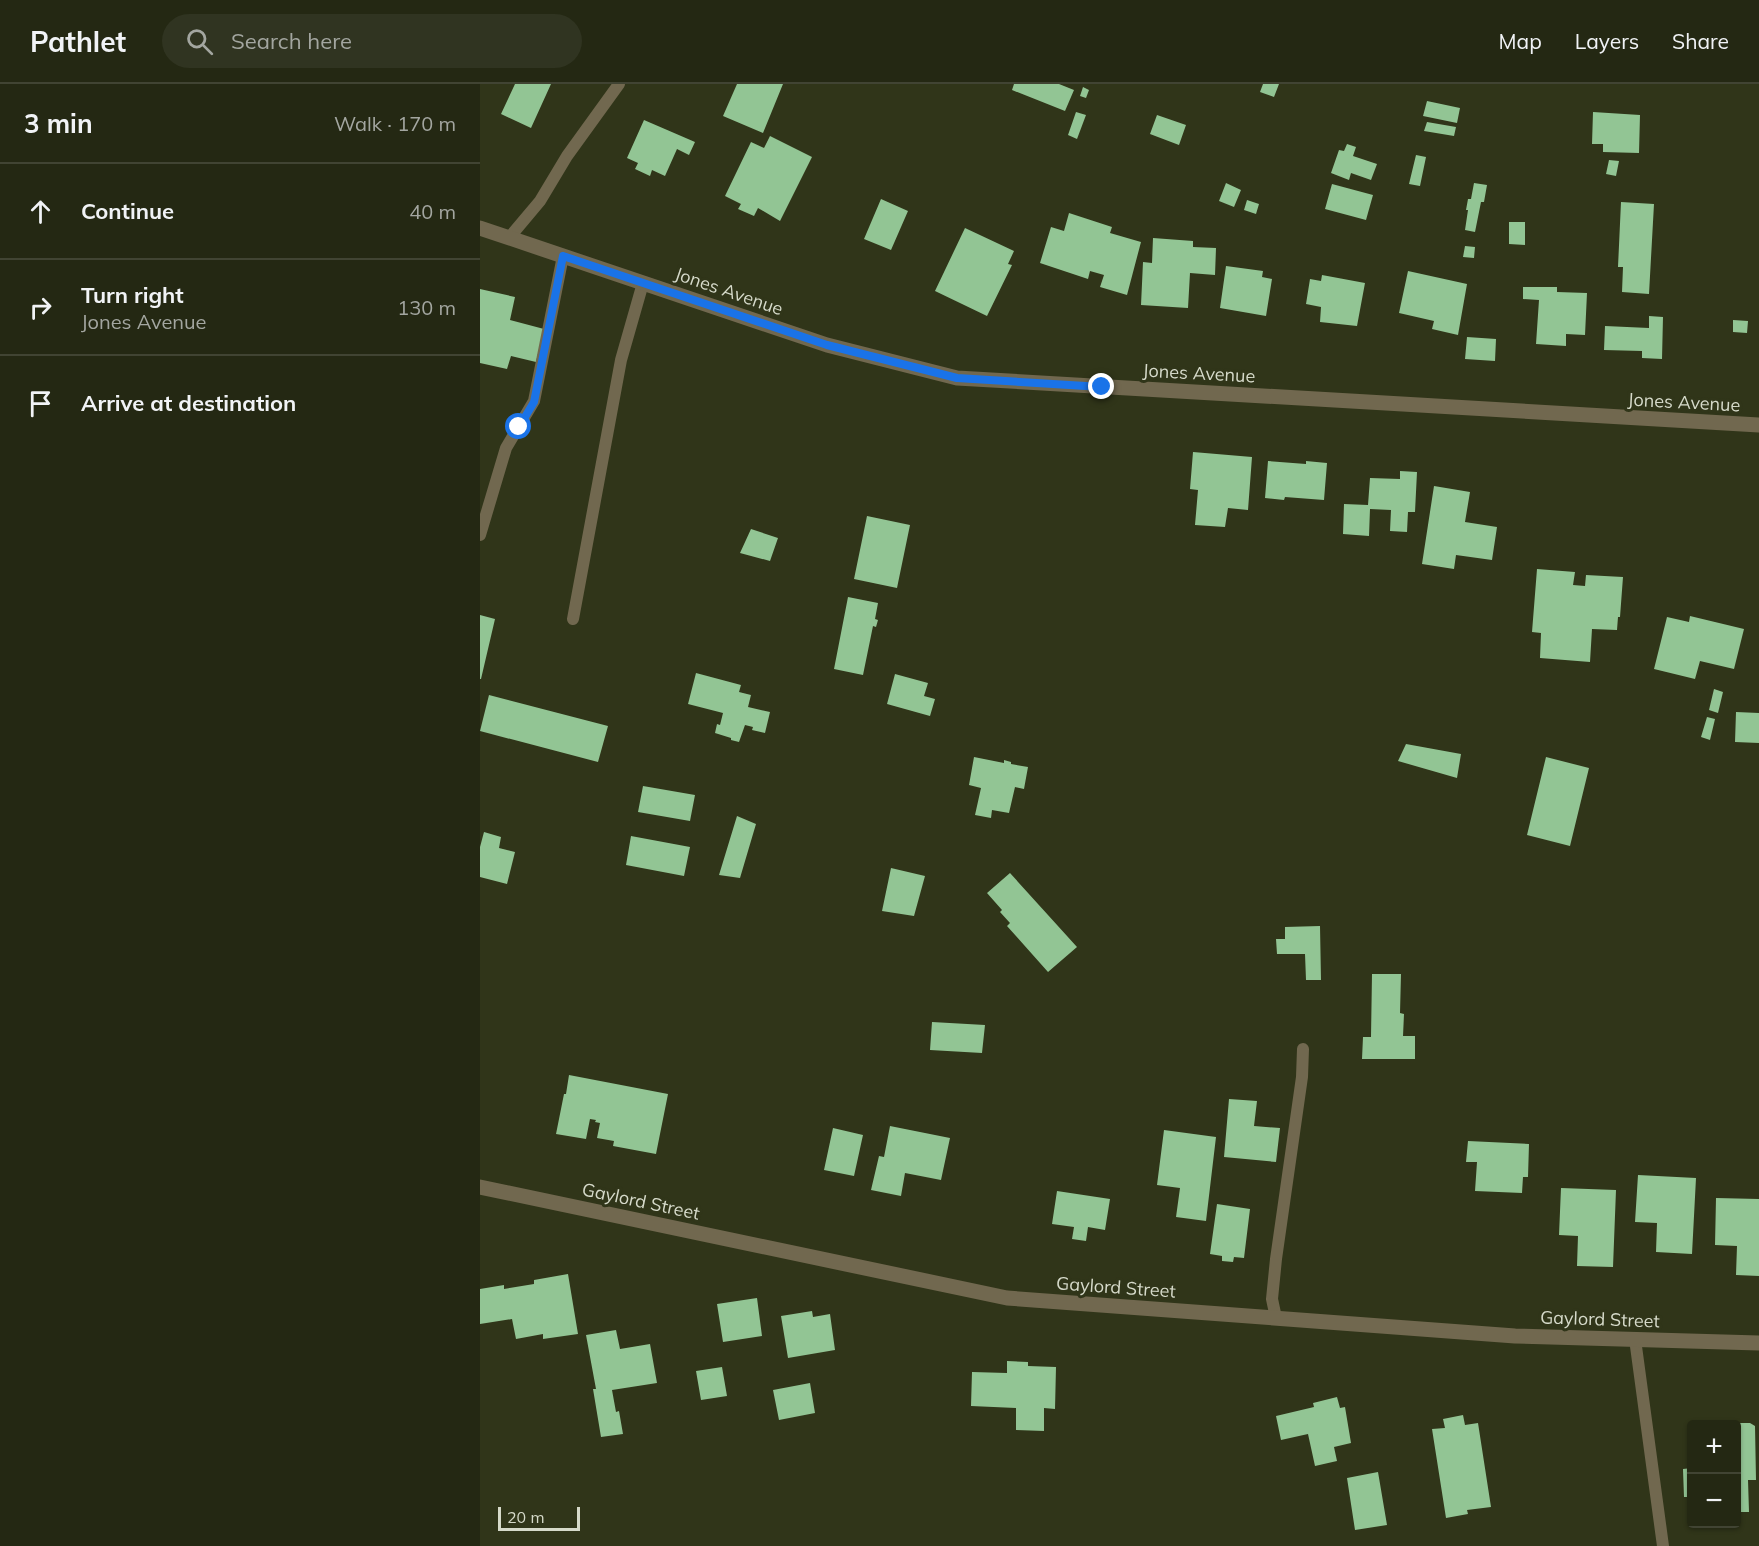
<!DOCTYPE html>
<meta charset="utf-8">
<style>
body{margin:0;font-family:Mulish,sans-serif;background:#303421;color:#f1f3f6}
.controls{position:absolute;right:18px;bottom:18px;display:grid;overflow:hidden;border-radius:6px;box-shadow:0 2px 4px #0004}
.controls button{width:54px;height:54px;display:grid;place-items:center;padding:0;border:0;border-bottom:2px solid #414433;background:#242813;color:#f1f3f6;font:30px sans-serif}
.scale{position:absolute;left:18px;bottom:15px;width:82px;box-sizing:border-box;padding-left:6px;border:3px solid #d6daca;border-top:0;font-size:16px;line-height:21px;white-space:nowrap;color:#d6daca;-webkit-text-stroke:4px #303519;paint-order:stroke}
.stop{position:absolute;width:18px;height:18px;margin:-14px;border:4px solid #1a73e8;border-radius:50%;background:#fff}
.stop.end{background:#1a73e8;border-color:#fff;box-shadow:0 2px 6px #0008}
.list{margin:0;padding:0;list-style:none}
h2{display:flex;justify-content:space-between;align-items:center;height:78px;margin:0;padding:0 24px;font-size:26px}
h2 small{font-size:20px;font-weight:400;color:#a3a6a0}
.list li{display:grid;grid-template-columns:39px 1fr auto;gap:18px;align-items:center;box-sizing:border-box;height:96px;padding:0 24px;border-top:2px solid #414433}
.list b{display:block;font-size:22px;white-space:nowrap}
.list p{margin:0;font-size:20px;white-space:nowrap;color:#a3a6a0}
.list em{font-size:20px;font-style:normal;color:#a3a6a0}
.icon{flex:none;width:33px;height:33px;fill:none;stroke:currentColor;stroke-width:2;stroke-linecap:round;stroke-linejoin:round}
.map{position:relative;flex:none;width:1279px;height:1462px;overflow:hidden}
header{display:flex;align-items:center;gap:36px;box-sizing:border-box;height:84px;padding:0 30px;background:#242813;border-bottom:2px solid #414433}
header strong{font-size:28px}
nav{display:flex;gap:33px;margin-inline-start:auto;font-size:21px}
.search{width:420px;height:54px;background:#303421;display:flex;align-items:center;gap:15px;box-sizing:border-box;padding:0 21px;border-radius:33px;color:#a3a6a0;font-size:22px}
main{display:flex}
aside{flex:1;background:#242813}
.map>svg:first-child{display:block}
.building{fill:#92c594}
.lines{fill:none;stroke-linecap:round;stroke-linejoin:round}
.lane{stroke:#71684f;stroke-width:12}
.street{stroke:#71684f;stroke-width:15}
.route{stroke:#1a73e8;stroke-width:8}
.labels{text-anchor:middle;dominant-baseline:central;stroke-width:6;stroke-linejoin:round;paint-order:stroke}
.street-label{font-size:18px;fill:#d6daca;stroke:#303519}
</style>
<header>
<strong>Pathlet</strong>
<div class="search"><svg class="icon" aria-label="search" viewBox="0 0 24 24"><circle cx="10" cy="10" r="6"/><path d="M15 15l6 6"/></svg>Search here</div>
<nav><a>Map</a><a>Layers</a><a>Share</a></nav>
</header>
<main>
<aside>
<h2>3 min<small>Walk · 170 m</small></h2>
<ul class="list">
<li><svg class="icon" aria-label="ahead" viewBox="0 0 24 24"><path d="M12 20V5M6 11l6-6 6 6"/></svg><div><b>Continue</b></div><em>40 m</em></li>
<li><svg class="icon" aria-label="right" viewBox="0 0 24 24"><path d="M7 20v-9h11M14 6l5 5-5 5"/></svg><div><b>Turn right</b><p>Jones Avenue</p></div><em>130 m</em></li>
<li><svg class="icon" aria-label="arrive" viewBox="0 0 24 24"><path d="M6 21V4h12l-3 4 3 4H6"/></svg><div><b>Arrive at destination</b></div></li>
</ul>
</aside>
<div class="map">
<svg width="1279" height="1462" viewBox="0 0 1279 1462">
<rect width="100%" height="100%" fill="#303519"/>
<path class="building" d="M35 0H71L51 44 21 30Z
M257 0H303L283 49 243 32Z
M534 0H579L594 6 585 27 532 6Z
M783 0H799L794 13 780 8Z
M603 3 609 6 606 14 600 12Z
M947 17 980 24 977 39 943 32Z
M596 28 606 31 597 55 588 51Z
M1113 28 1160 31 1159 69 1123 68V60H1112Z
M677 31 706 41 699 61 670 50Z
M164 36 215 58 209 71 197 65 185 92 172 86 170 92 155 85 158 79 147 74Z
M947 38 976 43 974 52 944 47Z
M290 52 332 73 300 137 278 124 274 132 258 125 261 120 245 112 271 58 284 64Z
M867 60 876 63 873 72 897 80 891 96 871 89 869 96 851 89 859 66 864 67Z
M936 71 946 73 940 102 929 100Z
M1129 76 1139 77 1136 92 1126 90Z
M746 99 761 106 754 123 739 117Z
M994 99 1007 101 1004 118H1001L995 148 985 146 988 126H986L988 115H991Z
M852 100 893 111 886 136 845 125Z
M401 115 428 127 411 166 384 155Z
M767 116 779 120 776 130 764 126Z
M1141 118 1174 120 1169 210 1142 208 1143 183H1138Z
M589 129 632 143 630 149 661 158 647 211 620 203 624 191 610 187 608 195 560 179 571 143 584 147Z
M1029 138H1045V161L1029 160Z
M485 144 534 167 528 180 532 181 507 232 455 207Z
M673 154 713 157V163L736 164 735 191 710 189 708 224 661 221 663 178 672 179Z
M985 162 995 163 994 174 983 173Z
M746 182 783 187 782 193 792 195 786 232 740 224Z
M928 187 987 200 978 251 952 245 954 237 919 229Z
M842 191 885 199 877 242 840 238 841 223 826 220 830 195 841 197Z
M1043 203H1077V208L1107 209 1105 251 1086 250V262L1056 260 1059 216 1043 215Z
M0 205 35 213 30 236 64 245 56 278 31 272 27 285 0 279Z
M1169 232 1183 233 1182 275 1162 274V267L1124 266 1125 242 1169 244Z
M1253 236 1268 237 1267 249 1253 248Z
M987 253 1016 255 1015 277 985 275Z
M713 368 772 373 768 426 748 424 745 443 715 441 718 406 710 405Z
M788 377 826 380V377L847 379 844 416 805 413 804 416 785 414Z
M920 387 937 388 935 428H928L927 448 910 447 911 426 890 425 889 452 863 450 864 420 888 421 890 394 920 395Z
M954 402 990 408 985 438 1017 443 1012 476 976 471 974 485 942 480Z
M387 432 430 441 417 504 374 495Z
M271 445 298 454 290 477 260 469Z
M1057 485 1095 488 1093 501 1105 502 1106 491 1143 493 1140 533H1138L1137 546 1112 545 1110 578 1060 574 1061 549 1052 548Z
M368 513 398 519 395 535 398 536 396 543 393 542 383 591 354 585Z
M0 531 15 535 1 595H0Z
M1210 532 1264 545 1254 585 1220 577 1215 595 1174 585 1187 533 1209 538Z
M216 589 261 601 259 608 271 611 268 623 290 628 285 649 272 646 273 643 265 641 259 658 251 656V654L235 649 237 640 240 641 243 629 208 620Z
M415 590 448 599 444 612 455 615 450 632 407 620Z
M1234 605 1243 608 1238 629 1229 626Z
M9 611 128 642 118 678 0 647Z
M1256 628 1279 629V659L1255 658Z
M1227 633 1235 635 1230 656 1221 653Z
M926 660 981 670 977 694 918 677Z
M494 673 524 679V676L531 678V680L548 683 544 705 535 703 529 729 512 726 511 734 495 731 501 704 489 701Z
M1066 673 1109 684 1090 762 1047 751Z
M163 702 215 711 210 737 158 728Z
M257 732 276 740 260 794 239 791Z
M4 748 21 753 19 764 35 768 27 800 0 793V763Z
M151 752 210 763 204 792 146 781Z
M411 784 445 792 434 832 402 827Z
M530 789 597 863 568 888 527 842 530 839 520 828 522 826 507 809Z
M840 842 841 896H826L825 870H797L796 855H805V843Z
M892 890H921L920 929 924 930 923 952H935V975H882L883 953H891Z
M452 938 505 941 502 969 450 966Z
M89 991 188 1010 176 1070 133 1062 134 1057 117 1054 120 1039 115 1038 116 1036 110 1035 106 1055 76 1050 84 1010H86Z
M749 1015 777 1017 774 1042 800 1044 796 1078 744 1073Z
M410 1042 470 1054 461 1096 425 1089 421 1112 391 1106 399 1072 404 1073Z
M353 1044 383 1051 374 1092 344 1086Z
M684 1046 736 1053 726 1137 696 1133 700 1104 677 1101Z
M988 1057 1049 1060 1048 1093H1043L1042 1109 995 1107 997 1078H986Z
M1158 1091 1216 1094 1212 1170 1176 1168 1177 1139 1155 1138Z
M1081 1104 1136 1106 1133 1183 1097 1182 1098 1152 1079 1151Z
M577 1107 630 1115 625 1146 608 1143 606 1157 592 1155 594 1143 572 1140Z
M1236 1114 1279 1115V1192L1256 1191 1257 1162 1235 1161Z
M737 1120 770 1125 764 1174 754 1173 753 1178 742 1177V1172L730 1170Z
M88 1190 98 1250 63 1255V1250L36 1255 32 1235 0 1240V1205L24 1201V1205L54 1200V1196Z
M277 1214 282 1252 243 1258 237 1220Z
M332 1227 333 1233 350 1230 355 1266 308 1274 301 1232Z
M136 1246 140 1265 170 1260 177 1299 132 1306 136 1328 139 1327 143 1350 121 1353 113 1305H116L106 1251Z
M527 1277 548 1278V1282L576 1283 575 1325 564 1324V1347L536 1346V1324L491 1322 492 1288 527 1289Z
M242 1283 247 1312 221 1316 216 1287Z
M330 1299 335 1329 299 1336 293 1306Z
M857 1313 860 1324 865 1323 871 1359 854 1363 857 1377 835 1382 828 1350 801 1356 796 1332 834 1323 833 1319Z
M983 1331 985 1341 998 1339 1011 1423 987 1426 988 1430 966 1434 952 1345 965 1344 963 1335Z
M1256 1339H1270L1275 1342 1276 1396H1268L1269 1428H1256Z
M1212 1384V1413H1204L1203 1385Z
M898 1388 907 1441 875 1446 867 1394Z"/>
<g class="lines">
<path class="lane" d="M29 154 60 117 87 72 139 0
M0 451 26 364 54 317 83 172
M93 535 141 276 163 199
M796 1234 792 1215 796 1175 822 993 823 965
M1155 1255 1183 1462"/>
<path class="street" d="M0 144 347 261 477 294 1279 341
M0 1103 527 1214 1035 1252 1279 1259"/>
</g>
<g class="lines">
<path class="route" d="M39 343 54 318 83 172 347 261 477 294 622 303"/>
</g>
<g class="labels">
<g class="street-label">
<text transform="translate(249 207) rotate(19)">Jones Avenue</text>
<text transform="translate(719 289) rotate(3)">Jones Avenue</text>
<text transform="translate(1204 318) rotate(3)">Jones Avenue</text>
<text transform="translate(161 1117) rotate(12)">Gaylord Street</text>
<text transform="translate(636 1203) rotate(4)">Gaylord Street</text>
<text transform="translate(1120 1235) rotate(2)">Gaylord Street</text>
</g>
</g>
</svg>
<div class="controls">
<button>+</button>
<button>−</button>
</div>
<div class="scale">20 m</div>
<div class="stop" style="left:39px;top:343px"></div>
<div class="stop end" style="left:622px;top:303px"></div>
</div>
</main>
